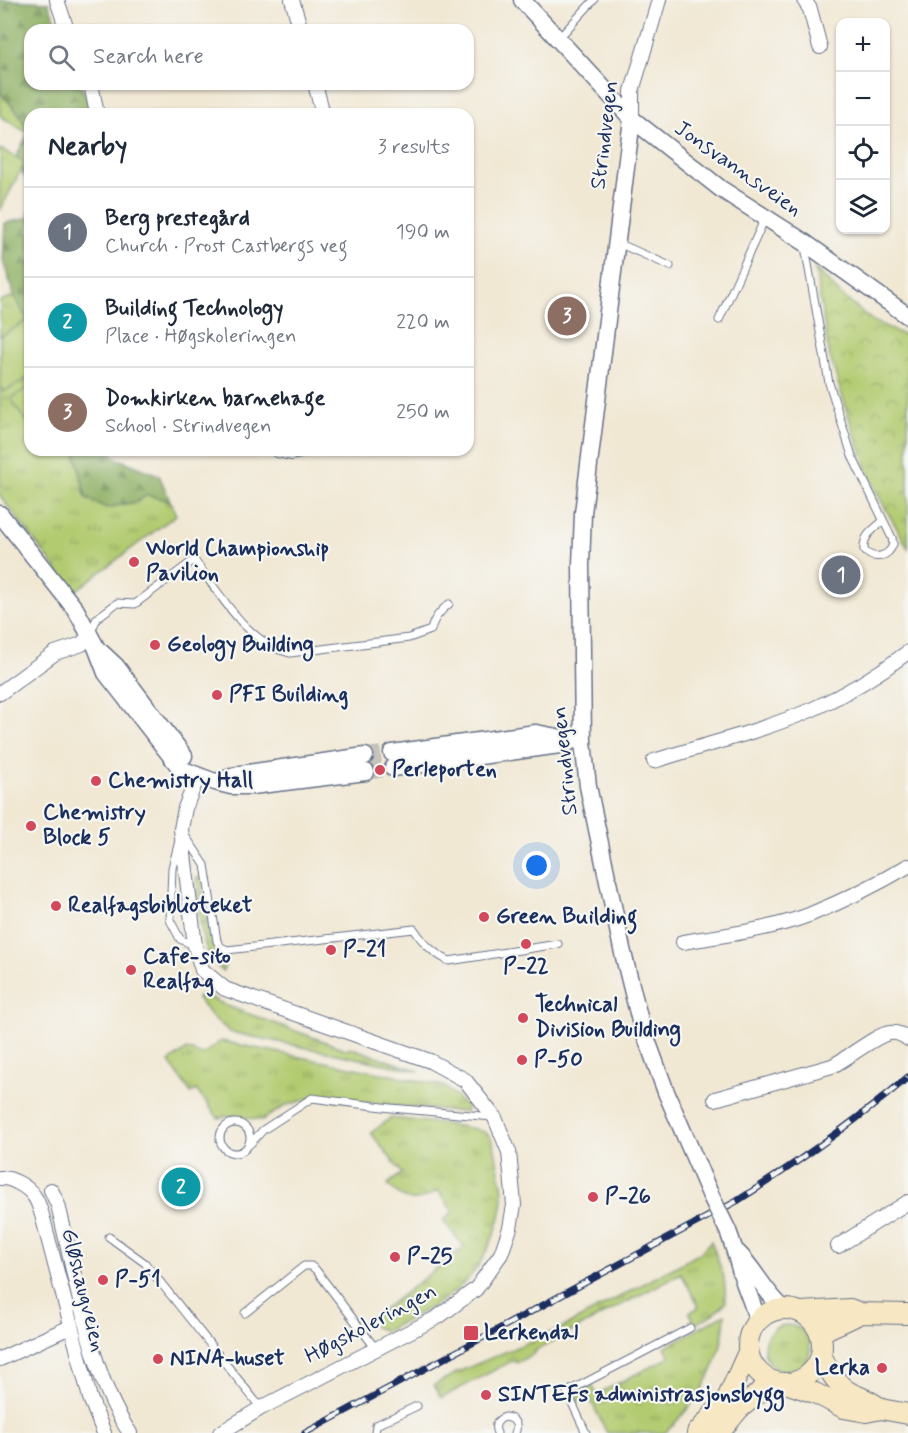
<!DOCTYPE html>
<meta charset="utf-8">
<style>
body{margin:0;font-family:Mynerve,sans-serif;background:#f2f2f3;color:#1f2937}
.controls{position:absolute;right:18px;top:18px;display:grid;overflow:hidden;border-radius:12px;box-shadow:0 2px 4px #0004}
.controls button{width:54px;height:54px;display:grid;place-items:center;padding:0;border:0;border-bottom:2px solid #e0e1e3;background:#fff;color:#1f2937;font:30px sans-serif}
.you{position:absolute;left:537px;top:866px;width:21px;height:21px;margin:-15px;border:4px solid #fff;border-radius:50%;background:#1a73e8;box-shadow:0 0 0 9px #1a73e833}
.badge{display:grid;place-items:center;width:39px;height:39px;border-radius:50%;background:#ea580c;color:#fff;font-size:20px;font-weight:700}
.pin{position:absolute;translate:-50% -50%;border:3px solid #fff;box-shadow:0 2px 6px #0006}
.list{margin:0;padding:0;list-style:none}
h2{display:flex;justify-content:space-between;align-items:center;height:78px;margin:0;padding:0 24px;font-size:26px}
h2 small{font-size:20px;font-weight:400;color:#747a83}
.list li{display:grid;grid-template-columns:39px 1fr auto;gap:18px;align-items:center;box-sizing:border-box;height:90px;padding:0 24px;border-top:2px solid #e0e1e3}
.list b{display:block;font-size:22px;white-space:nowrap}
.list p{margin:0;font-size:20px;white-space:nowrap;color:#747a83}
.list em{font-size:20px;font-style:normal;color:#747a83}
.icon{flex:none;width:33px;height:33px;fill:none;stroke:currentColor;stroke-width:2;stroke-linecap:round;stroke-linejoin:round}
.map{position:relative;flex:none;width:908px;height:1433px;overflow:hidden}
.search{position:absolute;background:#fff;box-shadow:0 2px 4px #0004;left:24px;top:24px;width:450px;height:66px;display:flex;align-items:center;gap:15px;box-sizing:border-box;padding:0 21px;border-radius:18px;color:#747a83;font-size:22px}
.panel{position:absolute;background:#fff;box-shadow:0 2px 4px #0004;left:24px;top:108px;width:450px;height:348px;border-radius:18px}
.map>svg:first-child{display:block}
.grass{fill:url(#grass-tufts);stroke:#667d67;stroke-width:1.5}
.forest{fill:url(#forest-firs);stroke:#546f60;stroke-width:1.5}
.park{fill:url(#park-crowns);stroke:#667d67;stroke-width:1.5}
.pitch{fill:#b2cb70;stroke:#667d67;stroke-width:1.5}
.lines{fill:none;stroke-linecap:round;stroke-linejoin:round}
.tertiary-tunnel{stroke:#c6c3bc;stroke-width:16;stroke-dasharray:16 8;stroke-linecap:butt}
.service-casing{stroke:#667087;stroke-width:9}
.minor-casing{stroke:#667087;stroke-width:16}
.tertiary-casing{stroke:#667087;stroke-width:19}
.secondary-casing{stroke:#667087;stroke-width:22}
.service{stroke:#fff;stroke-width:7}
.minor{stroke:#fff;stroke-width:14}
.tertiary{stroke:#fff;stroke-width:16}
.secondary{stroke:#f7e8c3;stroke-width:20}
.rail-casing{stroke:#1b2f5e;stroke-width:7}
.rail{stroke:#f6f6f2;stroke-width:4.5;stroke-dasharray:14;stroke-linecap:butt}
.tertiary-bridge-casing{stroke:#667087;stroke-width:19;stroke-linecap:butt}
.tertiary-bridge{stroke:#fff;stroke-width:16}
.poi-dot{fill:#d1495b;stroke:#f6f6f2;stroke-width:2}
.labels{text-anchor:middle;dominant-baseline:central;stroke-width:4.5;stroke-linejoin:round;paint-order:stroke}
.street-label{font-size:22px;fill:#1b2f5e;stroke:#f6f6f2}
.poi-label{font-size:22px;font-weight:bold;fill:#1b2f5e;stroke:#f6f6f2;text-anchor:start}
</style>
<div class="map">
<svg width="908" height="1433" viewBox="0 0 908 1433">
<defs>
<pattern id="grass-tufts" width="24" height="20" patternUnits="userSpaceOnUse" patternTransform="scale(1.5)"><rect width="24" height="20" fill="#b2cb70"/><path d="M3 7l-1-3M5 7V3M7 7l1-3M15 17l-1-3M17 17v-4M19 17l1-3" fill="none" stroke="#90a55f"/></pattern>
<pattern id="forest-firs" width="22" height="20" patternUnits="userSpaceOnUse" patternTransform="scale(1.5)"><rect width="22" height="20" fill="#8daf62"/><path d="M5 1l3.5 6h-7zM16 11l3.5 6h-7z" fill="#728f54"/></pattern>
<pattern id="park-crowns" width="20" height="18" patternUnits="userSpaceOnUse" patternTransform="scale(1.5)"><rect width="20" height="18" fill="#b2cb70"/><path d="M2 6a3 3 0 1 1 6 0M12 15a3 3 0 1 1 6 0" fill="none" stroke="#90a55f"/></pattern>
</defs>
<rect width="100%" height="100%" fill="#f6f6f2"/>
<filter id="ink" filterUnits="userSpaceOnUse"><feTurbulence type="fractalNoise" baseFrequency=".0167" numOctaves="2"/><feDisplacementMap in="SourceGraphic" scale="12" xChannelSelector="R" yChannelSelector="G"/><feConvolveMatrix kernelMatrix="1 2 1 2 8 2 1 2 1" color-interpolation-filters="sRGB"/></filter>
<filter id="wash" filterUnits="userSpaceOnUse"><feTurbulence type="fractalNoise" baseFrequency=".008" numOctaves="4" result="noise"/><feDisplacementMap in="SourceGraphic" scale="24" xChannelSelector="R" yChannelSelector="G"/><feGaussianBlur stdDeviation="1.35" result="paint"/><feColorMatrix in="noise" values="0 0 0 0 0 0 0 0 0 0 0 0 0 0 0 0 0 1.4 0 .05"/><feComposite in="paint" operator="in"/></filter>
<g filter="url(#wash)">
<rect width="100%" height="100%" fill="#f1e8d4"/>
<path class="grass" d="M0 68 1 93 20 115 28 133 0 116Z
M14 296 30 320V450H75L86 498 107 508 138 501 147 495 170 501 176 515 74 592 0 496V301Z
M201 877 210 942 216 952 228 957 223 971C198 956 199 905 196 878Z
M203 994 227 1006 348 1050 349 1047 419 1071 230 1032 210 1015 197 998Z
M221 1041 444 1086 467 1106 465 1112 312 1098 287 1105 262 1120 232 1116 218 1118 196 1090 191 1093 169 1062 187 1049 202 1055Z
M391 1118C408 1120 475 1125 486 1133 496 1140 496 1159 499 1171 500 1178 503 1186 503 1193 503 1225 483 1266 460 1287 438 1306 411 1318 385 1331L375 1327 369 1321 464 1247 443 1220 453 1212 438 1190C416 1205 406 1204 388 1184L402 1173 371 1133Z
M711 1241 724 1277 726 1302 714 1314 696 1324 689 1313 699 1307 681 1273 535 1351V1353L516 1363 514 1360 441 1398 434 1385 458 1372 564 1327 699 1254Z
M725 1314C723 1365 700 1399 665 1433H607L589 1397 578 1402 577 1401 578 1394 592 1385 597 1394 670 1357 665 1347Z
M764 1348a23 23 0 1 1 46 0a23 23 0 1 1-46 0Z"/>
<path class="forest" d="M0 0 48 2 59 30H30V84H80L89 103 90 114H30V187L15 159 28 133 20 115 1 93Z
M30 210V325L14 296 3 261 5 223 28 218Z
M75 450H112L113 457 159 475 170 501 147 495 138 501 107 508 86 498Z"/>
<path class="park" d="M815 268 840 294 873 321 908 337V548L875 490 853 430 829 354Z"/>
<path class="pitch" d="M0 149 25 162 0 211Z
M27 321 30 326V377L3 392 0 387V336Z
M30 386V417L25 420 11 399Z"/>
</g>
<g filter="url(#ink)">
<g class="lines">
<path class="tertiary-tunnel" d="M365 756 392 753
M366 772 393 768"/>
<defs>
<path id="service" d="M559 38 594 0
M618 243 670 266
M805 247 829 383 852 456 892 538 893 544C889 557 873 561 864 550 863 535 873 530 883 521
M719 320 765 218
M91 632 97 618 117 603 135 604 194 560C220 593 247 644 290 653L409 638 431 630C433 619 440 611 449 604
M184 834 205 865 217 941 221 947 227 950 414 929C424 944 433 953 449 961L558 944
M179 841 172 868 170 920 180 939 195 946
M220 1138a15 15 0 1 1 30 0a15 15 0 1 1-30 0Z
M250 1144 263 1130 312 1098 391 1108 493 1117
M109 1237 145 1263 261 1408
M245 1313 304 1266H311L316 1270 376 1349
M375 1433 376 1425 417 1406
M497 1433C493 1425 498 1419 505 1417 514 1418 519 1424 515 1433
M586 1433 567 1392 690 1328"/>
<path id="minor" d="M57 0 67 30
M292 0 301 30
M804 0 810 9 820 47
M91 84 97 114
M315 84 323 114
M632 119V91L659 0
M277 450 291 453 304 450
M0 693 55 653 82 644 90 634
M654 761C707 744 763 731 813 709 846 694 879 674 908 652
M198 776 185 808 181 829 195 946 202 970 225 989 430 1061 465 1080 495 1118 509 1152 514 1205 510 1228 501 1254 476 1289 438 1317 261 1408 220 1433
M683 942C725 935 769 930 809 915 843 901 876 885 908 866
M715 1099 832 1066C847 1059 877 1034 890 1033 897 1032 903 1035 908 1039
M0 1178C11 1177 28 1187 34 1196 38 1201 40 1209 42 1215L90 1398 104 1433
M51 1190 58 1205C76 1275 89 1374 130 1433
M838 1246 908 1202
M0 1359 70 1327"/>
<path id="tertiary" d="M522 0 632 119 721 189 804 242 908 316
M632 119 583 513 581 565 583 742 588 786 622 949 640 1021 666 1092 710 1194
M0 514 76 610 96 647 106 673 181 769 215 782 231 786H252L366 772
M101 652 116 666 184 756
M392 753 536 733 583 742
M393 768 567 744
M219 781 241 774 365 756
M728 1231C733 1244 736 1255 740 1269 744 1286 753 1302 757 1320
M737 1252C755 1269 764 1292 783 1308"/>
<path id="secondary" d="M748 1346a37 37 0 1 1 74 0a37 37 0 1 1-74 0Z
M801 1312 850 1309 860 1313 908 1314
M820 1333C833 1325 848 1321 860 1313
M821 1355C829 1370 836 1385 851 1393 862 1398 872 1401 881 1409
M786 1383 815 1393 844 1408 866 1412 881 1409 908 1414
M697 1433 727 1399 748 1352
M719 1433 739 1409 773 1381"/>
</defs>
<use href="#service" class="service-casing"/>
<use href="#minor" class="minor-casing"/>
<use href="#tertiary" class="tertiary-casing"/>
<use href="#secondary" class="secondary-casing"/>
<use href="#service" class="service"/>
<use href="#minor" class="minor"/>
<use href="#tertiary" class="tertiary"/>
<use href="#secondary" class="secondary"/>
<defs>
<path id="rail" d="M305 1433 737 1201C797 1163 854 1123 908 1077"/>
</defs>
<use href="#rail" class="rail-casing"/>
<use href="#rail" class="rail"/>
<defs>
<path id="tertiary-bridge" d="M710 1194 728 1231"/>
</defs>
<use href="#tertiary-bridge" class="tertiary-bridge-casing"/>
<use href="#tertiary-bridge" class="tertiary-bridge"/>
</g>
</g>
<g class="poi-dot">
<circle cx="134" cy="562" r="6"/>
<circle cx="155" cy="645" r="6"/>
<circle cx="217" cy="695" r="6"/>
<circle cx="380" cy="770" r="6"/>
<circle cx="96" cy="781" r="6"/>
<circle cx="31" cy="826" r="6"/>
<circle cx="56" cy="906" r="6"/>
<circle cx="484" cy="917" r="6"/>
<circle cx="526" cy="944" r="6"/>
<circle cx="331" cy="950" r="6"/>
<circle cx="131" cy="970" r="6"/>
<circle cx="523" cy="1018" r="6"/>
<circle cx="522" cy="1060" r="6"/>
<circle cx="593" cy="1197" r="6"/>
<circle cx="395" cy="1257" r="6"/>
<circle cx="103" cy="1280" r="6"/>
<rect x="463" y="1325" width="16" height="16" rx="3"/>
<circle cx="158" cy="1359" r="6"/>
<circle cx="882" cy="1368" r="6"/>
<circle cx="486" cy="1395" r="6"/>
</g>
<g class="labels">
<g class="street-label">
<text transform="translate(605 135) rotate(-83)">Strindvegen</text>
<text transform="translate(738 169) rotate(35)">Jonsvannsveien</text>
<text transform="translate(565 761) rotate(-96)">Strindvegen</text>
<text transform="translate(83 1290) rotate(76)">Gløshaugveien</text>
<text transform="translate(371 1324) rotate(-28)">Høgskoleringen</text>
</g>
<g class="poi-label">
<text x="146" y="549">World Championship<tspan x="146" dy="25">Pavilion</tspan></text>
<text x="167" y="645">Geology Building</text>
<text x="229" y="695">PFI Building</text>
<text x="392" y="770">Perleporten</text>
<text x="108" y="781">Chemistry Hall</text>
<text x="43" y="813">Chemistry<tspan x="43" dy="25">Block 5</tspan></text>
<text x="68" y="906">Realfagsbiblioteket</text>
<text x="496" y="917">Green Building</text>
<text x="343" y="950">P-21</text>
<text x="143" y="957">Cafe-sito<tspan x="143" dy="25">Realfag</tspan></text>
<text x="526" y="967" text-anchor="middle">P-22</text>
<text x="535" y="1005">Technical<tspan x="535" dy="25">Division Building</tspan></text>
<text x="534" y="1060">P-50</text>
<text x="605" y="1197">P-26</text>
<text x="407" y="1257">P-25</text>
<text x="115" y="1280">P-51</text>
<text x="484" y="1333">Lerkendal</text>
<text x="170" y="1359">NINA-huset</text>
<text x="870" y="1368" text-anchor="end">Lerka</text>
<text x="498" y="1395">SINTEFs administrasjonsbygg</text>
</g>
</g>
</svg>
<div class="controls">
<button>+</button>
<button>−</button>
<button><svg class="icon" aria-label="locate" viewBox="0 0 24 24"><circle cx="12" cy="12" r="6"/><path d="M12 2v4M12 18v4M2 12h4M18 12h4"/></svg></button>
<button><svg class="icon" aria-label="layers" viewBox="0 0 24 24"><path d="M12 4l9 5-9 5-9-5zM3 14l9 5 9-5"/></svg></button>
</div>
<div class="you"></div>
<div class="pin badge" style="left:841px;top:575px;background:#6b7280">1</div>
<div class="pin badge" style="left:181px;top:1187px;background:#0f9aa8">2</div>
<div class="pin badge" style="left:567px;top:316px;background:#8d6e63">3</div>
<div class="search"><svg class="icon" aria-label="search" viewBox="0 0 24 24"><circle cx="10" cy="10" r="6"/><path d="M15 15l6 6"/></svg>Search here</div>
<section class="panel">
<h2>Nearby<small>3 results</small></h2>
<ul class="list">
<li><span class="badge" style="background:#6b7280">1</span><div><b>Berg prestegård</b><p>Church · Prost Castbergs veg</p></div><em>190 m</em></li>
<li><span class="badge" style="background:#0f9aa8">2</span><div><b>Building Technology</b><p>Place · Høgskoleringen</p></div><em>220 m</em></li>
<li><span class="badge" style="background:#8d6e63">3</span><div><b>Domkirken barnehage</b><p>School · Strindvegen</p></div><em>250 m</em></li>
</ul>
</section>
</div>
